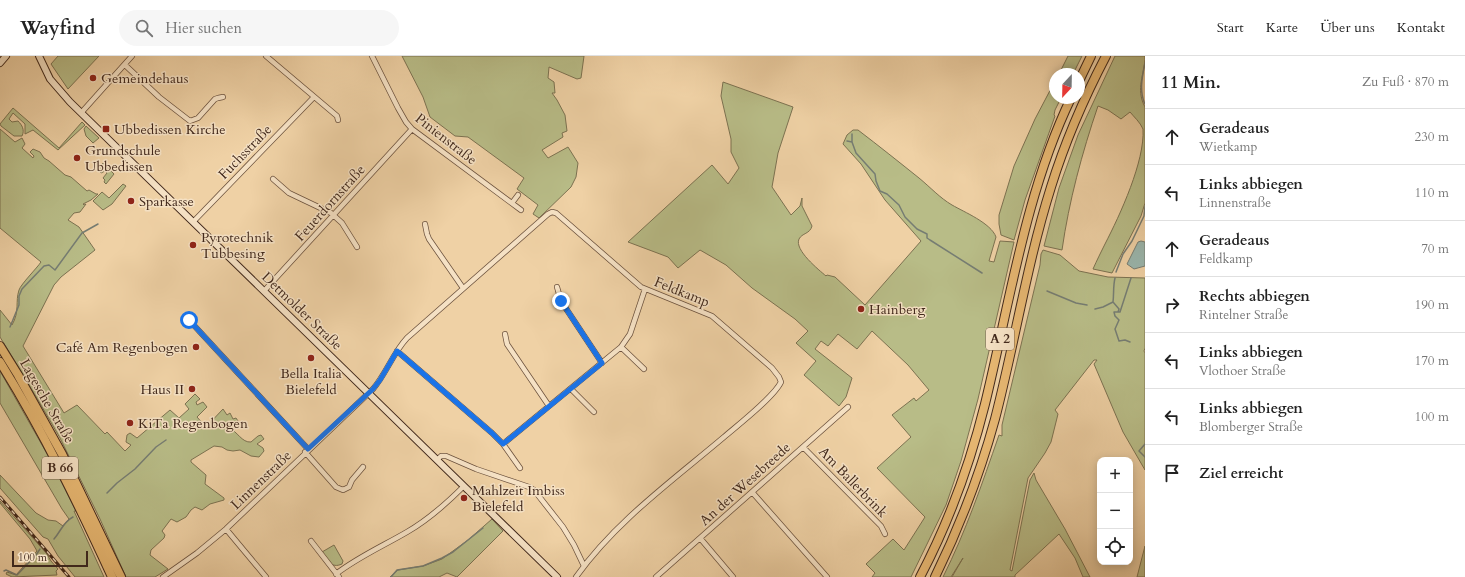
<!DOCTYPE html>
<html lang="de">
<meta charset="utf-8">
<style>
body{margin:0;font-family:Cardo,serif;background:#f6f6f6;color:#222}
.controls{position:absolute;right:12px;bottom:12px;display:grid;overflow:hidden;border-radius:8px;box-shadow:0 2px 10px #0003}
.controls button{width:36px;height:36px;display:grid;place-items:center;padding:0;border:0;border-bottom:1px solid #e0e0e0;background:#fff;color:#222;font:20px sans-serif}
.compass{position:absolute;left:1049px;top:12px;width:36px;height:36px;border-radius:50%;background:#fff;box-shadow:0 2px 10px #0003;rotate:202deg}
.scale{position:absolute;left:12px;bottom:10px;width:76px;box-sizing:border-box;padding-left:4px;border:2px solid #41281b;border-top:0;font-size:11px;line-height:14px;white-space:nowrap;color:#41281b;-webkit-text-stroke:3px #f5e1c4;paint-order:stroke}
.stop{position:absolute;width:12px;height:12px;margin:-9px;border:3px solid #1a73e8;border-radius:50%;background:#fff}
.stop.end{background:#1a73e8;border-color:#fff;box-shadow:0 1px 4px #0008}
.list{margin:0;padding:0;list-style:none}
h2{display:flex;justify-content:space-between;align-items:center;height:52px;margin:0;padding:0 16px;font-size:17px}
h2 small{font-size:13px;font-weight:400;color:#767676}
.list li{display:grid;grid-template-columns:26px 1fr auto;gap:12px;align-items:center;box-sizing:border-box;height:56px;padding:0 16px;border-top:1px solid #e0e0e0}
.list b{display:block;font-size:15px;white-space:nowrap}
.list p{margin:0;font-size:13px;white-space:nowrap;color:#767676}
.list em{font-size:13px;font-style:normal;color:#767676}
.icon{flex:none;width:22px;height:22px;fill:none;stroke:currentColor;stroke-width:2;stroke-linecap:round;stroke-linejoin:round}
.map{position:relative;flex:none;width:1145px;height:521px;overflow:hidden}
header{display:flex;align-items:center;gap:24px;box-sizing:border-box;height:56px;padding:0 20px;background:#fff;border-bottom:1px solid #e0e0e0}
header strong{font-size:19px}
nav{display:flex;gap:22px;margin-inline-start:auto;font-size:14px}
.search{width:280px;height:36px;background:#f6f6f6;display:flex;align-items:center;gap:10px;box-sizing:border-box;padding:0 14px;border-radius:22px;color:#767676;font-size:15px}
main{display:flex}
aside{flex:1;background:#fff}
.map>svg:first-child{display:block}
.green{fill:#b8bc87;stroke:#7c7251}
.water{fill:#9ab6ad;stroke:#767d73}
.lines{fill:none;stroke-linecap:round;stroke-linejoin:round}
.stream{stroke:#767d73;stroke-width:1.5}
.street-casing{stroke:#6c523e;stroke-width:6}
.secondary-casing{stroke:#41281b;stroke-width:8}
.highway-casing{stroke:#41281b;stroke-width:10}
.street{stroke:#f5e1c4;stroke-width:4.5}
.secondary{stroke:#f5e1c4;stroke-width:6}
.highway{stroke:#e8b872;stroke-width:8}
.rail-casing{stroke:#41281b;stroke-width:3}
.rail{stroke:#f5e1c4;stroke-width:1.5;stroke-dasharray:4.5;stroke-linecap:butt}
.route{stroke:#1a73e8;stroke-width:5}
.poi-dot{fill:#8f2418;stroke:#f5e1c4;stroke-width:1.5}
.labels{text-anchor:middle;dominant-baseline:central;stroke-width:3;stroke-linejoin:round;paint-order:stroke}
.shield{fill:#f5e1c4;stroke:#77604e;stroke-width:1}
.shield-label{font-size:13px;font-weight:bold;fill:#41281b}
.poi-label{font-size:14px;fill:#41281b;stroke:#f5e1c4;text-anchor:start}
.street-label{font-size:14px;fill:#41281b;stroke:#f5e1c4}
</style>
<header>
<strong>Wayfind</strong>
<div class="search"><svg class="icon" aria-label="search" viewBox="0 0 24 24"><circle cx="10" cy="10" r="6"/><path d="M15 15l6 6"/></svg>Hier suchen</div>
<nav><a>Start</a><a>Karte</a><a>Über uns</a><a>Kontakt</a></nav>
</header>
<main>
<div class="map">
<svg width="1145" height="521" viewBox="0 0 1145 521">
<rect width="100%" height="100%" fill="#efd1a5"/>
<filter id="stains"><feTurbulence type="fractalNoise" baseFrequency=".005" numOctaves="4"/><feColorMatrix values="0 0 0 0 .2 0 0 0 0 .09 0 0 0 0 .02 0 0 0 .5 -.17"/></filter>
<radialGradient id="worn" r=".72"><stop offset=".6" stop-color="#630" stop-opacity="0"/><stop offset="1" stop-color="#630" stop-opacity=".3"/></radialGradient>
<path class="green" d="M58 0H99L68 33 51 8Z
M402 0H584L581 22 577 23 549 11 548 22 554 26 555 37H552L557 44 565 59 567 75 562 77 563 81 542 94 548 102 568 91 578 107 576 121 571 131 539 162 533 158 538 149 517 133 524 122 468 81 455 80 430 61 423 41Z
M1068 0H1082L1073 18H1059Z
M1115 0H1145C1145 19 1135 32 1145 51V147L1141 160 1112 217 1093 213C1097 204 1101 196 1105 188 1120 159 1145 105 1143 73 1140 66 1134 61 1130 56L1121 63 1108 54 1098 50C1082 97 1069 145 1062 194L1044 190 1059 132 1078 79Z
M1055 25V42H1061L1055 54 1054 59 1055 60 1025 144 1014 184 1001 179 999 168V159L1014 110 1035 63Z
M723 26 793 51 778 97 772 131 791 159 800 150 802 142V150L812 170C810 178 802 177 799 183 794 194 819 214 826 220L827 219 835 221 865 249 921 185 885 144 861 108 843 88 847 79 853 74H858C879 90 899 106 919 122 930 131 940 142 952 149 964 156 991 167 996 181L989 205 994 206 1000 185 1014 186 978 343 961 405 946 449 911 521H872L875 517 866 508 893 483 904 494 925 461 877 412 911 381 892 359 914 342 916 345 929 334 908 309 872 275 857 293 838 278 828 290 821 285 815 293 852 322 846 341 839 350 804 319 816 305 796 287 808 275 795 263 752 232 726 209 700 194 678 212 668 201 628 186 712 109 728 128 739 112 731 96V83L721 40Z
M13 52 59 92 82 66 85 69 58 94 33 74 25 78V68L13 57 9 63 12 66 18 65C22 69 25 74 22 80H14L1 70 0 68Z
M86 70 99 82 93 87 86 80 84 73Z
M0 73 15 86 22 82 25 88 22 92 33 102 34 100 30 96 33 93 40 96 44 102 49 105 65 119 71 121 87 135 89 134 96 138H98L91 144 83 148 84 149 86 148 80 156 74 157 68 164 79 171 95 194 61 221 54 229 23 290 64 357 77 349 105 378 107 376 125 395 131 389 126 386 127 379 130 377 137 382 170 354 179 362 189 353 185 348 195 338 200 343 196 346 197 349 203 346 207 351 197 361 205 370H207L223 353 227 359 230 357 233 363 236 362 238 365 229 372C237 375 242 387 251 386L258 380 261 379 264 383 257 388 263 392 264 395 259 401 251 400 240 394 233 395 227 394 222 391 214 390 191 404V406L206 419 205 428 224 442V444L210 448 202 454 195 451 191 454 186 461 177 466 171 463 162 475 165 479 164 482 151 494 150 499 168 513 155 521H126L100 463 60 382 38 344 0 281V254L12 269C20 255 15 246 19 234 21 228 37 212 41 206L0 172Z
M103 107 114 118 106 128 104 126 105 124 103 122 107 117 105 115 101 117 98 114Z
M123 128 126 130 112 148 103 154 93 145 102 136 109 142Z
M1043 194 1060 199 1079 215 1108 221 1145 222V292L1144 295 1145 297V414L1123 376 1094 308 1097 304H1094L1055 354 1058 358 1051 386 1045 397 1028 422 1010 514 1012 515 1030 424 1034 417 1036 424 1065 473 1090 521H1083L1075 502 1059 478 1015 519V521H952L963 502 951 521H943C966 475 982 428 999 379L1002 380V369L1040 209 1041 198Z
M0 315 50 403 76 455H74L104 521H75L58 500 48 483 43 481 0 432V419L36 457 48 464 56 465 63 470 69 463 62 453 0 347Z
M0 445 47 498 51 505 58 513 56 515 57 519 12 521 6 518 7 516 16 519 37 495 30 483 0 447Z
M492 463 503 475 457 521 447 517 439 521H390L398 514 423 510 442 503 468 484Z
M334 489 343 505 342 508C331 513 328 504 322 496Z
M1145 490V521H1137Z"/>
<path class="water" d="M1141 185 1145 186V210L1134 213 1127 208 1138 186Z"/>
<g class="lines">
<path class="stream" d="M1145 7C1142 21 1139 36 1145 48
M852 78V86L856 97 875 118 876 125 880 135 887 138 899 149 905 161 917 173 927 178V182L930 184 982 217
M847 85 852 86
M1116 216 1123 198 1132 185 1144 160 1145 150
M1115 222C1113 230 1114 238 1113 246L1119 253 1118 256H1114L1115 260 1119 264 1115 273 1119 285 1125 284 1130 286
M1047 235 1076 247 1087 249
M1095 253 1103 251 1113 246
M1118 256H1120L1131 222
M10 271 19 249V240L22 233 44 210 49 209 55 214 82 177 98 168
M1145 388 1139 395 1145 401
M107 437 117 427 135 413 156 391 166 384
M54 483C61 475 63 466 73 461
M4 515 6 514 17 519 36 499 40 493
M391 521 397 514 423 510 442 502 453 496 483 472"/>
<defs>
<path id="street" d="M266 0 337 60 338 64
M372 0 398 52 406 66 412 73 521 154
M125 9 159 41 190 65 198 62 215 43 218 42 223 41
M81 57 132 0
M273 123 289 137 331 157 342 167 357 191
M512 147 518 139
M193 166 314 41
M425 168 427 178 429 183 463 232
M557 231 561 245 602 307
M264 235 412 73
M189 264 308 393
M505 278 507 288 549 350
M621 291 644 313
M397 295 492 377 503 388 520 412
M571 333 594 356
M503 388 621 291 630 278 645 233
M803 391 881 470 885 478
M305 396 336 431 343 434 349 431 352 424 363 411
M437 404 441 400H446L476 413 529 431 534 434 563 471 574 489 584 510
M752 436 827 521
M226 473 266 521
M700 482 733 521
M311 485 339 521
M336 518C358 501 383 490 407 476 428 464 447 447 464 430
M163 521 197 497 226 473 373 333C386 318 393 297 407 282L548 158 552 156 556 157 641 231 712 260 772 312 779 321 781 326C774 341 738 369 724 381 672 425 615 466 576 521
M656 521 848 351"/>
<path id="secondary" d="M39 0 50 23 70 46 557 521
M0 7 6 0"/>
<path id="highway" d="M1079 25 1091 0
M0 290 18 319 62 398 121 521
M0 306C43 375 78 447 112 521
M920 521C949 466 970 408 985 348 1010 246 1025 138 1071 42
M935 521C960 470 980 418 995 363 1015 286 1027 207 1051 131 1065 86 1084 42 1106 0"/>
</defs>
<use href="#street" class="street-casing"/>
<use href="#secondary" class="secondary-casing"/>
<use href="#highway" class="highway-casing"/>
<use href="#street" class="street"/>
<use href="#secondary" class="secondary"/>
<use href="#highway" class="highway"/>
<defs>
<path id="rail" d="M0 441 69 521"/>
</defs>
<use href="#rail" class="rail-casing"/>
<use href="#rail" class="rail"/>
</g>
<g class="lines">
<path class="route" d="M189 264 308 393 373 333 380 324 397 295 492 377 503 388 602 307 561 245"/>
</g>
<g class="poi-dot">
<circle cx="93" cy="22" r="4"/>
<rect x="102" y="69" width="8" height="8" rx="2"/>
<circle cx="77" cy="102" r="4"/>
<circle cx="131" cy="145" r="4"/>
<circle cx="193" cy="189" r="4"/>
<circle cx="861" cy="253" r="4"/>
<circle cx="196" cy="291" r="4"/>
<circle cx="311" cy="302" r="4"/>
<circle cx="192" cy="333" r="4"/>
<circle cx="130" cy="367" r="4"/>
<circle cx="464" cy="442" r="4"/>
</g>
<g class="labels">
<g class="shield">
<rect x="986" y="272" width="28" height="22" rx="3"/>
<rect x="42" y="401" width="36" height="22" rx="3"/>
</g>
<g class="shield-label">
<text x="1000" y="283">A 2</text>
<text x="60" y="412">B 66</text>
</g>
<g class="poi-label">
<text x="101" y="22">Gemeindehaus</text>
<text x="114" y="73">Ubbedissen Kirche</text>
<text x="85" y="94">Grundschule<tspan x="85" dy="16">Ubbedissen</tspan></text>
<text x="139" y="145">Sparkasse</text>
<text x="201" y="181">Pyrotechnik<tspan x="201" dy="16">Tubbesing</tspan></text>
<text x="869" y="253">Hainberg</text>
<text x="188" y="291" text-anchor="end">Café Am Regenbogen</text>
<text x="311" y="317" text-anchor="middle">Bella Italia<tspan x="311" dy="16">Bielefeld</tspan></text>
<text x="184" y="333" text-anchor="end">Haus II</text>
<text x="138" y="367">KiTa Regenbogen</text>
<text x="472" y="434">Mahlzeit Imbiss<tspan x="472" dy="16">Bielefeld</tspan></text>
</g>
<g class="street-label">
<text transform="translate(446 83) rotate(38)">Pinienstraße</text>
<text transform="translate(245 96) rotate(-46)">Fuchsstraße</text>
<text transform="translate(330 147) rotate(-48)">Feuerdornstraße</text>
<text transform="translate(682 236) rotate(22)">Feldkamp</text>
<text transform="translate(302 255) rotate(44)">Detmolder Straße</text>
<text transform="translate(47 345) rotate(60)">Lagesche Straße</text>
<text transform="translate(261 424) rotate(-44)">Linnenstraße</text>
<text transform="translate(853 426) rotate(46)">Am Ballerbrink</text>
<text transform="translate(745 428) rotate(-42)">An der Wesebreede</text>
</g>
</g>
<rect width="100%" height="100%" filter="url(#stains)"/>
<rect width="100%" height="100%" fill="url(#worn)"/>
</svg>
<div class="controls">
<button>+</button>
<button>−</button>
<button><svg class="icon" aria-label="locate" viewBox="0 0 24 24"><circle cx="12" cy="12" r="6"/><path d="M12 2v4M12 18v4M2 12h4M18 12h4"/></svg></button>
</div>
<svg class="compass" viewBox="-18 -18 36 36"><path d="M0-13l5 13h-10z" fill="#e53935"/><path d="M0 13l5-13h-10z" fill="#767676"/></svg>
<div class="scale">100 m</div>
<div class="stop" style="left:189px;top:264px"></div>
<div class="stop end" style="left:561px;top:245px"></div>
</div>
<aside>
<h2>11 Min.<small>Zu Fuß · 870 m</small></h2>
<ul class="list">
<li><svg class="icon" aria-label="ahead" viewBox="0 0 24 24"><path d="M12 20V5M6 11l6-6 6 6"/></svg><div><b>Geradeaus</b><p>Wietkamp</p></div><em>230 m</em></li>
<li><svg class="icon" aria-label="left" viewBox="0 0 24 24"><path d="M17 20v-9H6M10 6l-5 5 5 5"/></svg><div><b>Links abbiegen</b><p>Linnenstraße</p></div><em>110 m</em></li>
<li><svg class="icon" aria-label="ahead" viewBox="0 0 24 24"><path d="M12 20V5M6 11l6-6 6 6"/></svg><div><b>Geradeaus</b><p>Feldkamp</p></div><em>70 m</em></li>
<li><svg class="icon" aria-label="right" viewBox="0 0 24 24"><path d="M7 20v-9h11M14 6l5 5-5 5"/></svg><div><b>Rechts abbiegen</b><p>Rintelner Straße</p></div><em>190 m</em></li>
<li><svg class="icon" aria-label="left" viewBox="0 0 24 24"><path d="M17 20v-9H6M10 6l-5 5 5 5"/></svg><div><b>Links abbiegen</b><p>Vlothoer Straße</p></div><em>170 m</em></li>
<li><svg class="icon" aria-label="left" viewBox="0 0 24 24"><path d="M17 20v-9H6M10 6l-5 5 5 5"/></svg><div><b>Links abbiegen</b><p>Blomberger Straße</p></div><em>100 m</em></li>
<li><svg class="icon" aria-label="arrive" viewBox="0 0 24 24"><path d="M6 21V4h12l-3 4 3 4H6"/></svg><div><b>Ziel erreicht</b></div></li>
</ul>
</aside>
</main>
